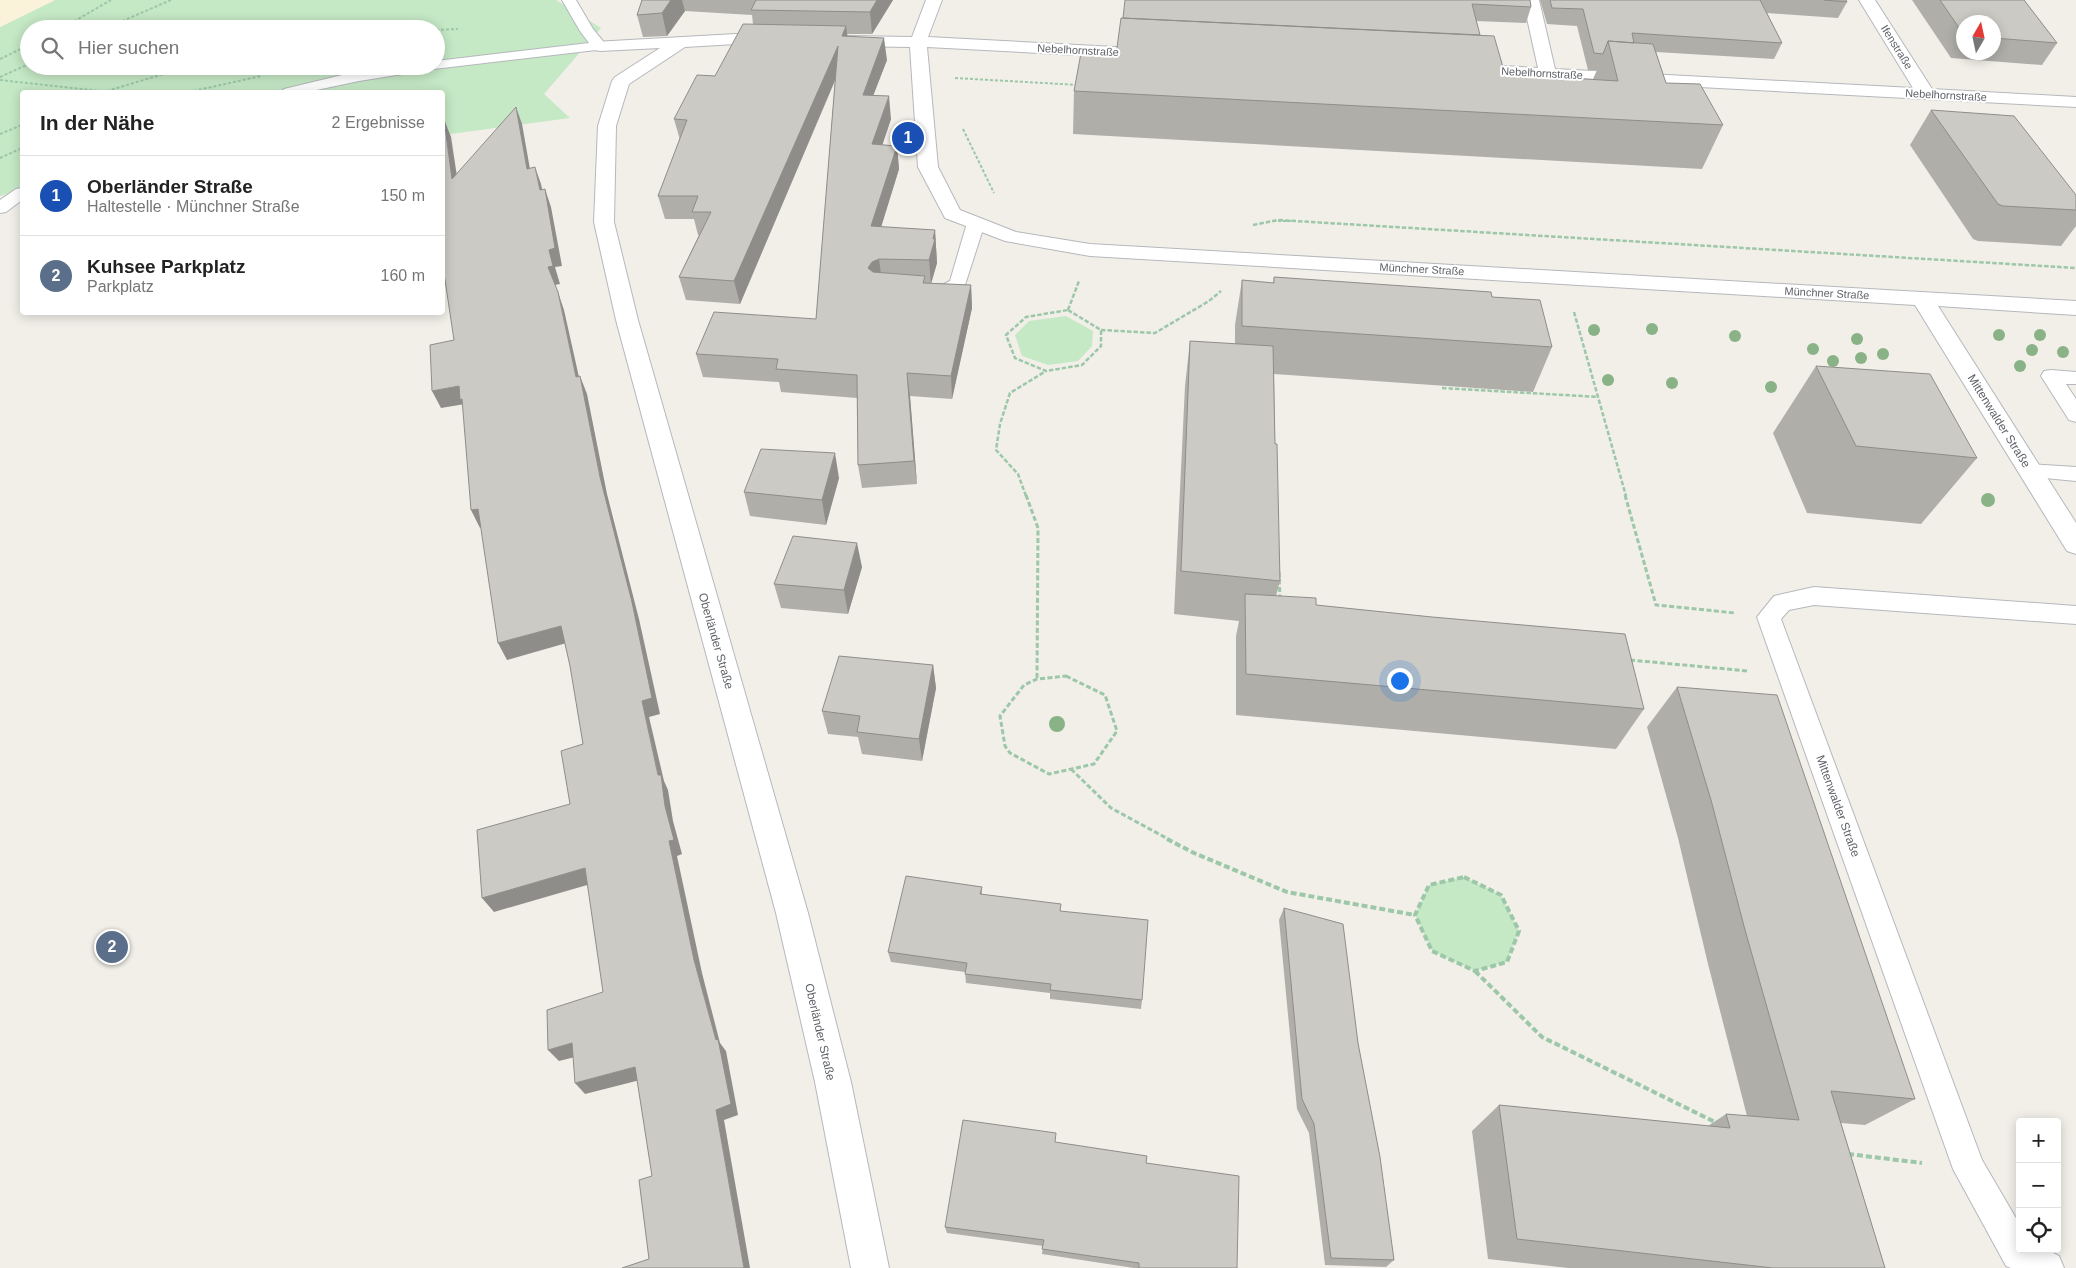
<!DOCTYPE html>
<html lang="de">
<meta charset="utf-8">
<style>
body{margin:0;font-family:Helvetica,sans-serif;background:#f6f6f6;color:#222}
.controls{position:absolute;right:15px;bottom:15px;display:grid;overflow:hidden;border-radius:5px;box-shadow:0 2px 12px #0003}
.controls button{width:45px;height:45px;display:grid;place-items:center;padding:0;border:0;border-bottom:1px solid #e0e0e0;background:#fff;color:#222;font:25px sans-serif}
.compass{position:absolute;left:1956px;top:15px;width:45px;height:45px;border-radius:50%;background:#fff;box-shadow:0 2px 12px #0003;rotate:9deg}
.you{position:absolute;left:1399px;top:680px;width:18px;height:18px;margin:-12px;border:4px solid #fff;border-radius:50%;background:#1a73e8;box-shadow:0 0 0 8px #1a73e833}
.badge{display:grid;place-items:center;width:32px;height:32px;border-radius:50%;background:#2563eb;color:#fff;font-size:16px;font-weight:700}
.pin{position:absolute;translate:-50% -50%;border:2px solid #fff;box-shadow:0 1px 5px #0006}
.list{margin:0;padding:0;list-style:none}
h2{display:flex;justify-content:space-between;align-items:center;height:65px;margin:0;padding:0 20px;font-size:21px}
h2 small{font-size:16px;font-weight:400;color:#767676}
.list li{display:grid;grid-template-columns:32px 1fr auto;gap:15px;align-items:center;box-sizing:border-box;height:80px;padding:0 20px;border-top:1px solid #e0e0e0}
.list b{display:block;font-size:19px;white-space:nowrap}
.list p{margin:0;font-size:16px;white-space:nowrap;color:#767676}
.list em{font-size:16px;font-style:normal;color:#767676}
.icon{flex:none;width:28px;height:28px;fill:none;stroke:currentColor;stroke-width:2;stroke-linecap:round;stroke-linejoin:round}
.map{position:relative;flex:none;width:2076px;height:1268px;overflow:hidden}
.search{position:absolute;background:#fff;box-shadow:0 2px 12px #0003;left:20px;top:20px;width:425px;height:55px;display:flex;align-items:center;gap:12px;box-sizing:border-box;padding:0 18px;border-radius:28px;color:#767676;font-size:19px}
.panel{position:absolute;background:#fff;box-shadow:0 2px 12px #0003;left:20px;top:90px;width:425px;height:225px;border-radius:5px}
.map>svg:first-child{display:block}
.green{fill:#c5e8c5;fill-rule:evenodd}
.sand{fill:#fbf3d9}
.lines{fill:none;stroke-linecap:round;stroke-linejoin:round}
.lane-casing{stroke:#b5b8bc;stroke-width:2}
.street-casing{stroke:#b5b8bc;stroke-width:2}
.path-far3{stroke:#9cc7a9;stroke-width:2;stroke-dasharray:3 2;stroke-linecap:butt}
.path-far2{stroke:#9cc7a9;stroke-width:2.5;stroke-dasharray:4.5 2;stroke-linecap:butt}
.path-far1{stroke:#9cc7a9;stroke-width:3;stroke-dasharray:5 2.5;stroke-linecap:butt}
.path{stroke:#9cc7a9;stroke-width:4;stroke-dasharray:6 3;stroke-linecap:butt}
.lane{fill:#fff;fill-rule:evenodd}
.street{fill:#fff;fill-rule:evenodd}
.tree{fill:#89b387}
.wall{fill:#afaea9;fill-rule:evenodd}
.shaded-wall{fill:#8f8d8a}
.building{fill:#cccac5;stroke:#8f8d8a}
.labels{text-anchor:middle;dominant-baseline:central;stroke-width:4;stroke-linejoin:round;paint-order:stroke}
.far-street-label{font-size:11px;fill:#5f6368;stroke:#fff}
.street-label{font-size:12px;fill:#5f6368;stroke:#fff}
</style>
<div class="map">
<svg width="2076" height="1268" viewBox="0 0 2076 1268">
<rect width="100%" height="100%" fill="#f1efe8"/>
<path class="green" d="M55 0H556L601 28 544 94 570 118 443 135 442 92H22V190L0 196V27ZM29 29H436V66H29Z
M1066 316 1093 331 1092 346 1078 361 1048 365 1022 356 1015 335 1029 321Z
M1464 877 1501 895 1519 931 1507 962 1475 971 1432 951 1415 915 1429 885Z"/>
<path class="sand" d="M0 0H55L0 27Z"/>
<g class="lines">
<defs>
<path id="lane" d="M562 0H576L593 29 607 46 605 49 434 69 359 81 307 92H281L284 89 359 71 396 66H436V61L589 43 580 31Z
M22 188V200L6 212 0 213V200L16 189Z
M976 218 982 219 985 223 964 288 944 298 921 296 919 292 921 288 940 286 950 281 967 223 970 219Z
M2051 370 2076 372V384H2066L2076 399V422L2069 420 2041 376 2044 371Z
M2030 464 2076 467V481L2023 476 2019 471 2023 466Z
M1814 587 2076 606V624L1814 605 1789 610 1781 619 1982 1160 2020 1225V1249H2045L2059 1256 2064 1268H2011L2006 1266 1953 1169 1757 617 1774 596Z"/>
<path id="street" d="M926 0H942L928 37 1153 49 1159 50 1162 54 1159 58 1153 59 927 47 938 167 960 210 1016 232 1090 244 2076 301V315L1938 306 2076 523V554L2067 551 1915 305 1090 256 1005 241 945 218 918 167 910 47 847 46 841 45 839 41 841 37 847 36 912 37Z
M1523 0H1539L1555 69 1913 88 1859 0H1875L1932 89 2076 97V107L1548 79 1460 73 1457 69 1460 65 1466 64 1538 68Z
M736 34 774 35 780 36 782 40 780 44 774 45 736 44 685 47 629 84 616 126 614 222 638 320 808 913 851 1082 889 1268H851L815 1082 776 913 616 320 594 222 598 126 612 81 615 77 660 48 600 51 594 50 592 46 594 42Z"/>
</defs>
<use href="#lane" class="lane-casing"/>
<use href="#street" class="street-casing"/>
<path class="path-far3" d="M61 29 111 0
M104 29 171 0
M436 30 458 29
M0 59 29 45
M0 77 29 64
M955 78 1079 85
M0 80 109 92
M107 91 190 66
M189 92 261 76
M963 129 994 193
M0 134 22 125
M0 158 22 148
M1273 221H1296"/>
<path class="path-far2" d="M1253 225 1278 220 2076 268
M1068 310 1101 330V346L1082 365 1046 371 1015 358 1006 335 1026 317Z
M1068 310 1079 281
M1574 312 1626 496
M1101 330 1155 333 1209 301 1221 291
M1442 388 1598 397
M1026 496 1018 474 996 450 1000 424 1010 393 1046 371"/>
<path class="path-far1" d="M1026 495 1038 528 1037 679
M1625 495 1656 605 1735 613
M1279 572 1280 600
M1630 660 1748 671
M1066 676 1105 695 1117 731 1094 764 1049 774 1010 753 1005 746 1000 716 1024 685 1037 679Z
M1071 769 1111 808 1170 840"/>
<path class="path" d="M1167 839 1194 853 1287 892 1415 915
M1464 877 1501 895 1519 931 1507 962 1475 971 1432 951 1415 915 1429 885Z
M1475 971 1542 1037 1717 1123
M1848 1154 1922 1163"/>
<use href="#lane" class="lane"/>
<use href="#street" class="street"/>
</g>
<g class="tree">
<circle cx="1652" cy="329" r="6"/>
<circle cx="1594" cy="330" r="6"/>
<circle cx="1999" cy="335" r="6"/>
<circle cx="2040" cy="335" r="6"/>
<circle cx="1735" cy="336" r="6"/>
<circle cx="1857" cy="339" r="6"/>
<circle cx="1813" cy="349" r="6"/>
<circle cx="2032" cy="350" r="6"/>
<circle cx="2063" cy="352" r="6"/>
<circle cx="1883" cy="354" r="6"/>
<circle cx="1861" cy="358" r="6"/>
<circle cx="1833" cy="361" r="6"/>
<circle cx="2020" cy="366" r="6"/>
<circle cx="1608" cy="380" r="6"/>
<circle cx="1672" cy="383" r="6"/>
<circle cx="1771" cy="387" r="6"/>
<circle cx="1988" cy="500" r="7"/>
<circle cx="1057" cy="724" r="8"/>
</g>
<path class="wall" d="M642 0H893L872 34H847L848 36 887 60 873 95 891 119 882 145 897 146 899 169 881 227 935 230 937 263 931 283 971 285 972 308 952 399 910 396 917 484 862 488 858 465 857 398 781 392 779 382 703 377 696 354 816 319 835 81 740 304 686 300 679 277 699 235H698L694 219H665L658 196 680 140 674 119 715 76 753 24 752 15 685 11 667 36 643 37 637 15Z
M1530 0 1531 7 1526 23 1476 21 1480 35 1505 74 1593 79 1597 70H1588L1577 26 1547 24 1540 0H1846L1847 2 1838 18 1767 13 1782 43 1774 59 1656 52 1666 83 1723 125 1702 169 1073 134 1074 91 1116 55 1123 18Z
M1912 0H2024L2057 43 2042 65 1951 58ZM1964 22H1994V52H1964Z
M1931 110 2076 195V226L2061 246 1978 241 1973 239 1910 145Z
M1274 277 1492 297 1552 347 1533 392 1274 374 1275 444 1280 581 1276 596 1316 605 1644 709 1616 749 1236 715V636L1239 621 1174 614 1185 386 1190 341 1235 344V325L1242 280 1273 283Z
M1816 366 1977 458 1921 524 1807 513 1773 433Z
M839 478 826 525 750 516 744 492Z
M862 567 848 614 781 608 774 584Z
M933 665 936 688 922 761 862 754 858 737 828 734 822 711Z
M1677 687 1915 1099 1865 1125 1841 1123 1885 1268H1568L1488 1259 1472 1131 1499 1105 1708 1126 1726 1114 1747 1116 1708 964 1678 838 1647 727Z
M982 887V894L1061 911 1142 1000 1141 1009 1050 999V993L966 983 965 972 891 962 888 952Z
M1284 908 1358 1043 1394 1260 1386 1267 1325 1265 1309 1133 1297 1109 1279 920Z
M1055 1142 1146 1163 1237 1268H1134L1042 1254 1043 1246 947 1233 945 1227Z"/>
<path class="shaded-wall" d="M671 0H682L685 11 667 36 662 13Z
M877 0H893L872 34 870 12Z
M846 26 849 48 842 36Z
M884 38 887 60 865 117 863 95Z
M838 46 840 68 740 304 734 281Z
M889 96 891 119 875 167 872 144Z
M516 107 522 124 533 186 527 169Z
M444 119 451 137 460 196 452 179Z
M897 146 899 169 874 250 871 226Z
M535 167 541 184 546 208 540 190Z
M545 189 551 207 562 266 555 267 560 284 554 285 548 267Z
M935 230 937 263 931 284 929 260 933 239Z
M879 259 882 282 868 268 872 262Z
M971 285 972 308 952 399 951 376Z
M558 292 564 310 583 395 576 377Z
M907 373 910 396 917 484 914 461Z
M580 376 587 394 607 494 639 619 660 714 649 717 664 781 668 790 673 821 682 854 677 856 702 973 720 1043 726 1051 738 1115 724 1120 750 1268H744L716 1110V1040L694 960 669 841 665 806 642 701 600 477Z
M459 386 465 404 441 408 432 391Z
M835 453 839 478 826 525 822 500Z
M478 509 487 526 480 528 471 510Z
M857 543 862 567 848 614 844 590Z
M561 626 570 642 507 660 498 643Z
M933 665 936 688 922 761 919 739Z
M585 868 594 883 494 912 482 898Z
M572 1043 583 1055 559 1061 548 1050Z
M635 1067 644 1079 585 1094 575 1083Z"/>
<path class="building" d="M642 0H671L662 13 637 15Z
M756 0H877L870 12 751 10Z
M1125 0H1530L1531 7 1472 4 1480 35 1123 18Z
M1550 0H1760L1782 43 1632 33 1634 43 1608 41 1603 54 1594 53 1583 9 1552 8Z
M1824 0H1846L1847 2Z
M1940 0H2024L2057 43 1994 38V22H1964V35Z
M1121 18 1494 36 1505 74 1618 81 1608 41 1653 44 1666 83 1700 84 1723 125 1074 91 1081 53 1116 55Z
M743 24 846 26 842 36 884 38 863 95 889 96 872 144 897 146 871 226 935 230 933 239H935L929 260 879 259 872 262 868 268 873 272 925 276 923 283 971 285 951 376 907 373 914 461 858 465 857 375 776 369 778 359 696 354 714 312 816 319 838 46 734 281 679 277 711 212H692L698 196H658L687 120 674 119 697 75 715 76Z
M516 107 527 169 535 167 540 190 545 189 555 248 549 250 553 266 548 267 558 292 576 377 580 376 600 477 632 602 652 698 642 701 658 775H661L665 806 674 840 669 841 694 960 716 1040 718 1039 731 1104 716 1110 744 1268H622L649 1259 639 1180 652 1176 635 1067 575 1083 572 1043 548 1050 547 1010 603 992 585 868 482 898 477 830 570 804 561 751 583 744 570 666 561 626 498 643 478 509 471 510 462 399 460 400 459 386 432 391 430 345 454 340 442 260V120L444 119 452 179Z
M1931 110 2014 116 2076 195V210L2003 206 1998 204Z
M1274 277 1491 292 1492 297 1540 300 1552 347 1242 326V280L1274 283Z
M1190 341 1273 346 1275 444H1277L1280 581 1181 571Z
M1816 366 1930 374 1977 458 1856 446Z
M761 449 835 453 822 500 744 492Z
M793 536 857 543 844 590 774 584Z
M1245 594 1316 598V605L1432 617 1625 634 1644 709 1246 674Z
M839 656 933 665 919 739 857 732 860 716 822 711Z
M1677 687 1777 695 1915 1099 1831 1091 1885 1268H1773L1517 1239 1499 1105 1730 1128 1726 1114 1799 1120 1745 930 1711 800Z
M906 876 982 887 980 894 1061 904 1060 911 1148 920 1142 1000 1050 990 1051 984 965 974 967 963 888 952Z
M1284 908 1343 924 1358 1043 1380 1157 1394 1260 1331 1258 1314 1124 1302 1099Z
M963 1120 1056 1133 1055 1142 1147 1156 1146 1163 1239 1176 1237 1268H1139V1263L1042 1249 1044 1240 945 1227Z"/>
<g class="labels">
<g class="far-street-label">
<text transform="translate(1897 47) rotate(58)">Ifenstraße</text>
<text transform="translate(1078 50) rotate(3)">Nebelhornstraße</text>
<text transform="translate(1542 73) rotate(3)">Nebelhornstraße</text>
<text transform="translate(1946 95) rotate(3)">Nebelhornstraße</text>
<text transform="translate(1422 269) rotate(3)">Münchner Straße</text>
<text transform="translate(1827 293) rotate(3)">Münchner Straße</text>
</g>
<g class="street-label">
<text transform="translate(1999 421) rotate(58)">Mittenwalder Straße</text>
<text transform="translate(716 641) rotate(74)">Oberländer Straße</text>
<text transform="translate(1838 806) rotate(70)">Mittenwalder Straße</text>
<text transform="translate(820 1032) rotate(77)">Oberländer Straße</text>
</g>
</g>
</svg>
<div class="controls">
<button>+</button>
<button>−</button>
<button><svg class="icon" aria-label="locate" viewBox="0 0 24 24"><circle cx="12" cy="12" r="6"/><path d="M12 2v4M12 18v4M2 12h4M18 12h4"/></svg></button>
</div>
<svg class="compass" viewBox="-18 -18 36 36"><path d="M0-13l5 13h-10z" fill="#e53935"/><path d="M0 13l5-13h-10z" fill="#767676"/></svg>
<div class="you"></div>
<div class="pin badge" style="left:908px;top:138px;background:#1a4fb4">1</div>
<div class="pin badge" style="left:112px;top:947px;background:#5c6f8a">2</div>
<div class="search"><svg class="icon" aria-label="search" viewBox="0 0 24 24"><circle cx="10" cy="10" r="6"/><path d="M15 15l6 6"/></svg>Hier suchen</div>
<section class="panel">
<h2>In der Nähe<small>2 Ergebnisse</small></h2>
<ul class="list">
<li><span class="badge" style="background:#1a4fb4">1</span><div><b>Oberländer Straße</b><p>Haltestelle · Münchner Straße</p></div><em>150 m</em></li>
<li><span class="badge" style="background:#5c6f8a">2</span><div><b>Kuhsee Parkplatz</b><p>Parkplatz</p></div><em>160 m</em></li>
</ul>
</section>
</div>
